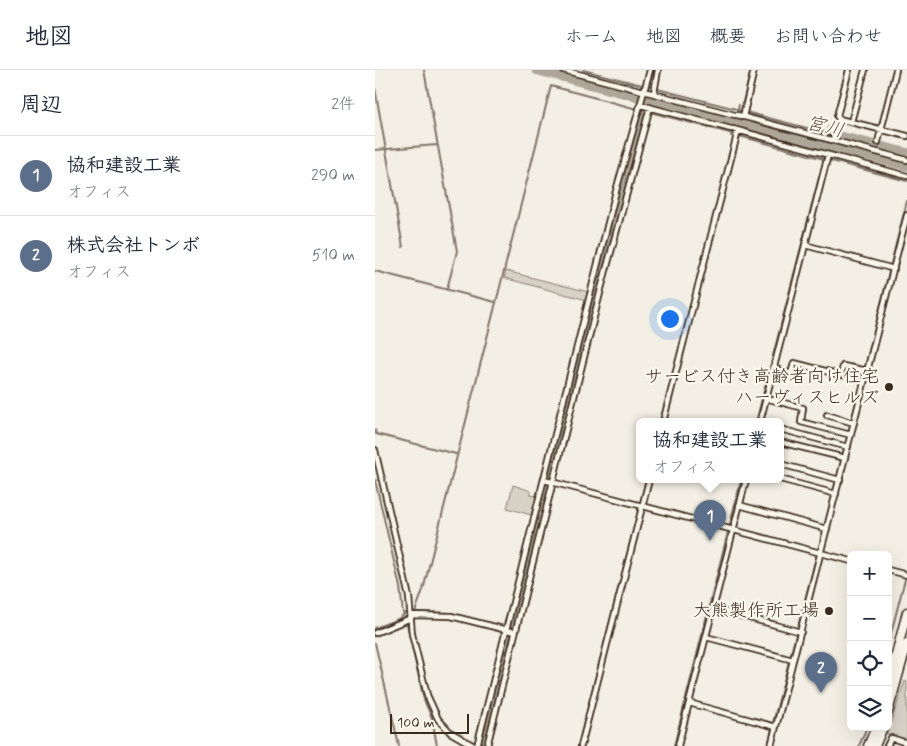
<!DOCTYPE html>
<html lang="ja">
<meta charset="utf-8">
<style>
body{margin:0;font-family:Mynerve,"Klee One",sans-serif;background:#f6f6f7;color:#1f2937}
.controls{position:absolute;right:15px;bottom:15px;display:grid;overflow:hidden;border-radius:8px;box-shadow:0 5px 20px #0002}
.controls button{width:45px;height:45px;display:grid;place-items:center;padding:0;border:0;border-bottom:1px solid #e0e1e3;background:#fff;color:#1f2937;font:25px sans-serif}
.scale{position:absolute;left:15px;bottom:12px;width:79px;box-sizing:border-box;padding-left:5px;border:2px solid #3b2a1e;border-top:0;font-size:14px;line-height:18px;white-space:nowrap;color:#3b2a1e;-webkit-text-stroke:4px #fbf7ec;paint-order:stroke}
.you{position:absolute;left:294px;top:248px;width:18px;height:18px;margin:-12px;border:4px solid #fff;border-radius:50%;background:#1a73e8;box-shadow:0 0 0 8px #1a73e833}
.badge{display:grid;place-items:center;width:32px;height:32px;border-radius:50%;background:#3b2a1e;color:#fff;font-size:16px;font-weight:700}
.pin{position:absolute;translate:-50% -41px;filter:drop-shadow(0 1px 2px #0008)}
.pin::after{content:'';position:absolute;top:26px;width:18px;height:15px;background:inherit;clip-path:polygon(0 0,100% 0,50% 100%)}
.popup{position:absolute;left:261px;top:348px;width:148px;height:65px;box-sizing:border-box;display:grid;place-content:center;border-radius:8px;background:#fff;filter:drop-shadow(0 1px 4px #0005);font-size:16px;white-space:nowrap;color:#747a83}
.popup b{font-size:19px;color:#1f2937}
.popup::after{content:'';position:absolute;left:50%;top:100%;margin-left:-10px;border:10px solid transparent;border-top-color:#fff}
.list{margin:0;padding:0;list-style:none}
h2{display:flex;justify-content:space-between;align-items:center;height:65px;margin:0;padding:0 20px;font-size:21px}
h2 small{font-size:16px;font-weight:400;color:#747a83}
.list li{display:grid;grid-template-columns:32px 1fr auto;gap:15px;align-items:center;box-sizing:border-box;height:80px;padding:0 20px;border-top:1px solid #e0e1e3}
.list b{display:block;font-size:19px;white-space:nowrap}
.list p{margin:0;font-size:16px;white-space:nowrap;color:#747a83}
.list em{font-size:16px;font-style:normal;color:#747a83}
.icon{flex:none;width:28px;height:28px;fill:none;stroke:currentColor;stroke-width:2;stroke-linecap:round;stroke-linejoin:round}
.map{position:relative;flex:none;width:532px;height:676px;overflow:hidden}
header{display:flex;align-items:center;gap:30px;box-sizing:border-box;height:70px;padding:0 25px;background:#fff;border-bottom:1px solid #e0e1e3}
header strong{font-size:24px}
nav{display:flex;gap:28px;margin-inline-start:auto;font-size:18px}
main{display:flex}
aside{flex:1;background:#fff}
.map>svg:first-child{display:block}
.green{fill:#d8d1c6;stroke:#8a7e72}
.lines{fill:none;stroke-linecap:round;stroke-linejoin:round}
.stream{stroke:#817468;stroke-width:2}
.river{stroke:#afa69a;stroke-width:10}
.street-casing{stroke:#3b2a1e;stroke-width:8}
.highway-casing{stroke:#3b2a1e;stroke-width:11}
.street{stroke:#fbf7ec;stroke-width:4.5}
.highway{stroke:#fbf7ec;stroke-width:8}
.poi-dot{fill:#3b2a1e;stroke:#fbf7ec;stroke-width:2}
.labels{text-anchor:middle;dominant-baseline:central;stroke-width:4.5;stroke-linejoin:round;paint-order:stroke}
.poi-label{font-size:18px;fill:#3b2a1e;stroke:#fbf7ec;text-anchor:end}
.water-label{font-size:19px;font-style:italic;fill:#645549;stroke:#fbf7ec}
</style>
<header>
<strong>地図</strong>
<nav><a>ホーム</a><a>地図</a><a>概要</a><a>お問い合わせ</a></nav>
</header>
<main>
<aside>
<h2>周辺<small>2件</small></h2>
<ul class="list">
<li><span class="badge" style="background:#5c6f8a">1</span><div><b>協和建設工業</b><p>オフィス</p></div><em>290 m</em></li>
<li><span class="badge" style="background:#5c6f8a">2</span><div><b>株式会社トンボ</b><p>オフィス</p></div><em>510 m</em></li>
</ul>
</aside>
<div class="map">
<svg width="532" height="676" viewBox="0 0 532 676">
<rect width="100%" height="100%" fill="#f3efe4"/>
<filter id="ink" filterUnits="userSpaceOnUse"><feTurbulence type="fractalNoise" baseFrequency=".02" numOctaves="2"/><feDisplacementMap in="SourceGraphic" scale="10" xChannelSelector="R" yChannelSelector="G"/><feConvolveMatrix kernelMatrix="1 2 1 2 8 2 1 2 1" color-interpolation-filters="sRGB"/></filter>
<g filter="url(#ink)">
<path class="green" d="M131 201 214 222 212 230 129 208Z
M138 415 156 421V425L162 426 156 445 132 438Z
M530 611 532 612V670L512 664Z"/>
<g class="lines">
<path class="stream" d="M49 0 82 181 72 219
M208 0 361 39
M0 18 28 177
M267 40 355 63
M363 40 455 64
M366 40 376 0
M456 60 471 0
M357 64 449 89
M357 65 356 66 364 35
M0 80 62 75
M453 90 532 111
M0 201 120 232
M317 232 360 65
M381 352 449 88
M0 360 1 364 81 384
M0 410 25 517 28 543
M444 479 532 131
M39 542 75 543 115 554
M40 542 48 520 176 16 262 39
M32 554 49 630 57 648 62 676
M0 558 23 549 31 543
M514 571 530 509
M0 573 24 676
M398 653 442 484
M203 676 271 410
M299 676 366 410
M393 676 397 659
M484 676 492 657"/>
<path class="river" d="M162 0 358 52
M360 52 532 96
M456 60 455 64 532 83
M107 676 251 104 280 0"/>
<defs>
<path id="street" d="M188 0 360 45
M279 23 283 0
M266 35 356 59
M362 45 532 90
M368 47 379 0
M464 49 462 46 474 0
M476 52 490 0
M358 59 532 106
M458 70 464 49 532 66
M503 72 521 0
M430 175 519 199
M398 298 416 304 419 293 466 305 468 296 493 301
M390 328 428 338 426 352 476 365
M452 345 479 353
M288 352 363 61
M385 352 453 85
M405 359 473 377
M405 372 470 388
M0 380 34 527 37 564 52 625 63 649 75 662 99 676
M405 394 465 410
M405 409 461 424
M169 410 476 491
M364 435 452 459
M513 500 532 505
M338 538 426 562
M36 545 76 546 140 562
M0 563 36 548
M331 567 418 590
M314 633 401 657
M102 676 241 121 275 0
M112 676 226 219 275 37
M206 676 274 410
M303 676 371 410
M396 676 532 145
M512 676 516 668 532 673"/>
<path id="highway" d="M513 616 532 542
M513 642 532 574
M493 676 501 657
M500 676 508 657"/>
</defs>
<use href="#street" class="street-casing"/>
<use href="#highway" class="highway-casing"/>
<use href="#street" class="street"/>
<use href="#highway" class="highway"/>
</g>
</g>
<g class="poi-dot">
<circle cx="514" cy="317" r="5"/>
<circle cx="454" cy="541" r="5"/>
</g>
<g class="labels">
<g class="poi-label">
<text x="504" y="307">サービス付き高齢者向け住宅<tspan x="504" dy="21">ハーヴィスヒルズ</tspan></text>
<text x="444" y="541">大熊製作所工場</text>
</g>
<g class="water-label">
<text transform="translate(450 57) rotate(14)">宮川</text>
</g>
</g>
</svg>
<div class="controls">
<button>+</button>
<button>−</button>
<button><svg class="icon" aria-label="locate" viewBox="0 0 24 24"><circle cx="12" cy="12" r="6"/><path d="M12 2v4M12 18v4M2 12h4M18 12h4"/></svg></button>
<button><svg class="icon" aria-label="layers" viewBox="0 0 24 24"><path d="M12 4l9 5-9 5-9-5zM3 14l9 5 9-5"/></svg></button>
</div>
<div class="scale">100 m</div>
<div class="you"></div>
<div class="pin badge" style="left:335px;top:471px;background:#5c6f8a">1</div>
<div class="popup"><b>協和建設工業</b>オフィス</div>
<div class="pin badge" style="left:446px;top:623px;background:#5c6f8a">2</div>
</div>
</main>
